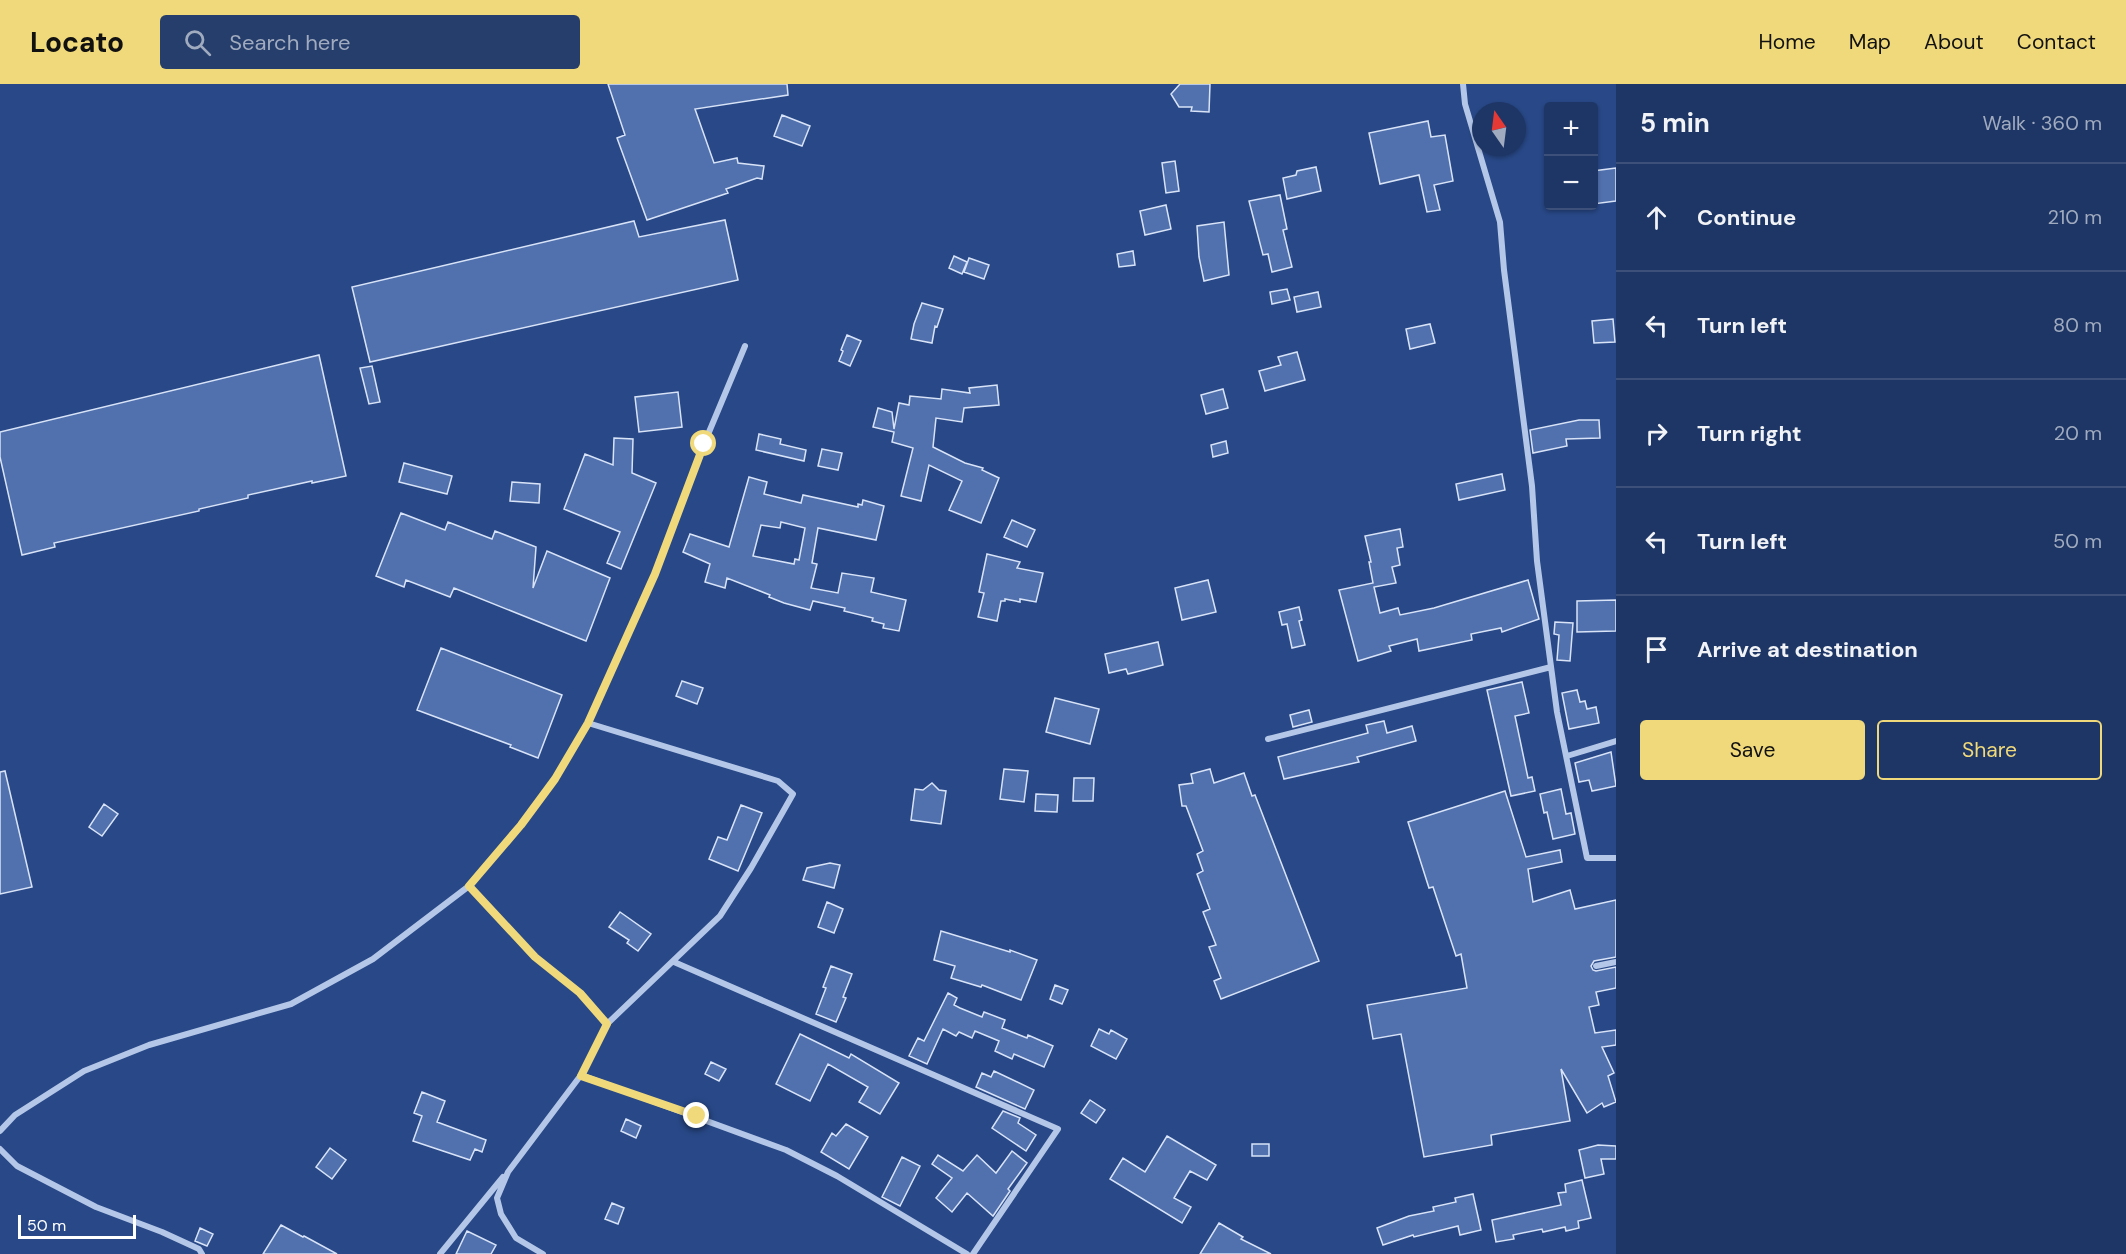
<!DOCTYPE html>
<meta charset="utf-8">
<style>
body{margin:0;font-family:"DM Sans",sans-serif;background:#263e6b;color:#f1f3f6}
.controls{position:absolute;right:18px;top:18px;display:grid;overflow:hidden;border-radius:6px;box-shadow:0 2px 4px #0004}
.controls button{width:54px;height:54px;display:grid;place-items:center;padding:0;border:0;border-bottom:2px solid #3c5079;background:#1e3665;color:#f1f3f6;font:30px sans-serif}
.compass{position:absolute;left:1472px;top:18px;width:54px;height:54px;border-radius:50%;background:#1e3665;box-shadow:0 2px 4px #0004;rotate:346deg}
.scale{position:absolute;left:18px;bottom:15px;width:118px;box-sizing:border-box;padding-left:6px;border:3px solid #fff;border-top:0;font-size:16px;line-height:21px;white-space:nowrap;color:#fff;-webkit-text-stroke:4px #284887;paint-order:stroke}
.stop{position:absolute;width:18px;height:18px;margin:-14px;border:4px solid #f0d97a;border-radius:50%;background:#fff}
.stop.end{background:#f0d97a;border-color:#fff;box-shadow:0 2px 6px #0008}
.list{margin:0;padding:0;list-style:none}
h2{display:flex;justify-content:space-between;align-items:center;height:78px;margin:0;padding:0 24px;font-size:26px}
h2 small{font-size:20px;font-weight:400;color:#a1abbf}
.list li{display:grid;grid-template-columns:39px 1fr auto;gap:18px;align-items:center;box-sizing:border-box;height:108px;padding:0 24px;border-top:2px solid #3c5079}
.list b{display:block;font-size:22px;white-space:nowrap}
.list em{font-size:20px;font-style:normal;color:#a1abbf}
.actions{display:flex;gap:12px;padding:18px 24px}
.actions a{flex:1;padding:14px 0;border:2px solid #f0d97a;border-radius:6px;text-align:center;font-size:21px;color:#f0d97a}
.actions .main{background:#f0d97a;color:#111}
.icon{flex:none;width:33px;height:33px;fill:none;stroke:currentColor;stroke-width:2;stroke-linecap:round;stroke-linejoin:round}
.map{position:relative;flex:none;width:1616px;height:1170px;overflow:hidden}
header{display:flex;align-items:center;gap:36px;box-sizing:border-box;height:84px;padding:0 30px;background:#f0d97a;color:#111}
header strong{font-size:28px}
nav{display:flex;gap:33px;margin-inline-start:auto;font-size:21px}
.search{width:420px;height:54px;background:#263e6b;display:flex;align-items:center;gap:15px;box-sizing:border-box;padding:0 21px;border-radius:6px;color:#a1abbf;font-size:22px}
main{display:flex}
aside{flex:1;background:#1e3665}
.map>svg:first-child{display:block}
.building{fill:#5171ae;stroke:#d8e3f7;stroke-width:1.5;fill-rule:evenodd}
.lines{fill:none;stroke-linecap:round;stroke-linejoin:round}
.street{stroke:#b4c7e8;stroke-width:6}
.route{stroke:#f0d97a;stroke-width:8}
</style>
<header>
<strong>Locato</strong>
<div class="search"><svg class="icon" aria-label="search" viewBox="0 0 24 24"><circle cx="10" cy="10" r="6"/><path d="M15 15l6 6"/></svg>Search here</div>
<nav><a>Home</a><a>Map</a><a>About</a><a>Contact</a></nav>
</header>
<main>
<div class="map">
<svg width="1616" height="1170" viewBox="0 0 1616 1170">
<rect width="100%" height="100%" fill="#284887"/>
<path class="building" d="M608 0H787L788 11 695 25 714 79 737 74 738 79 764 82 762 95 757 94 726 105 728 109 647 136 617 54 625 51Z
M1180 0H1210L1209 28 1191 27 1192 23H1179L1171 10Z
M782 31 810 42 802 62 774 52Z
M1428 37 1431 53 1445 51 1453 97 1434 101 1440 126 1427 128 1419 91 1380 100 1369 49Z
M1175 77 1179 107 1166 109 1162 79Z
M1316 83 1321 107 1287 115 1283 94 1296 91 1297 87Z
M1616 84V117L1593 120V87Z
M1280 111 1287 145 1283 146 1292 183 1272 188 1268 170 1263 171 1249 117Z
M1166 121 1171 145 1145 151 1140 127Z
M725 136 738 196 370 278 352 203 634 137 639 153Z
M1224 138 1229 191 1204 197 1199 173 1197 142Z
M1133 167 1135 181 1119 183 1117 170Z
M954 172 967 178 962 190 949 184Z
M969 174 989 181 984 195 964 188Z
M1287 205 1290 216 1272 220 1270 208Z
M1318 208 1321 223 1297 228 1294 213Z
M922 219 943 225 937 243 935 242 932 259 911 255 914 240Z
M1613 235 1615 258 1594 259 1592 237Z
M1430 240 1435 259 1410 265 1406 245Z
M847 251 861 257 850 282 839 277 843 267 841 266Z
M1297 268 1305 296 1265 307 1259 287 1281 281 1278 273Z
M319 271 346 392 312 399V397L248 411V414L199 425V427L54 459 55 463 22 471 0 373V348Z
M372 282 380 318 369 320 360 284Z
M997 301 999 321 964 324 962 338 936 334 933 363 965 379 983 384 982 386 999 394 981 439 949 426 962 397 929 381 921 417 901 412 913 364 892 358 894 348 873 343 878 324 892 328 894 345 899 319 909 321 910 312 941 315 942 305 970 309 969 304Z
M1223 305 1228 324 1206 330 1201 311Z
M678 308 682 343 639 348 635 313Z
M1579 336H1599L1600 354 1566 355 1567 362 1533 369 1530 346Z
M759 350 781 355 780 360 806 366 804 377 756 366Z
M614 354 633 355 632 389 656 399 621 485 607 479 620 448 564 425 585 370 613 381Z
M1226 357 1228 369 1213 373 1211 361Z
M822 365 842 369 838 386 818 382Z
M404 379 452 392 447 410 399 398Z
M1502 390 1505 406 1459 416 1456 400Z
M749 393 767 398 764 410 801 419 803 411 858 423V420L862 421 863 416 884 422 876 456 818 444 812 479 817 480 811 504 838 509 842 489 874 494 871 508 906 516 899 547 883 544 884 540 872 537 873 534 844 527 845 524 813 517 810 526 784 519 769 513 770 511 727 494 725 504 705 498 710 480 683 468 690 450 729 463ZM781 438 805 444 799 476 795 475 794 480 753 472 761 441 780 444Z
M512 398 540 400 539 419 510 417Z
M401 429 445 446 448 438 492 455 495 447 536 463 533 504 547 467 610 494 586 557 454 504 450 513 406 496 404 503 376 492Z
M1012 436 1035 446 1027 463 1004 453Z
M1400 445 1403 463 1397 464 1400 481 1392 483 1396 499 1374 503 1380 529 1398 524 1400 531 1434 524 1528 496 1539 535 1502 548 1501 544 1471 550 1472 556 1419 567 1417 555 1389 562 1391 567 1358 577 1339 506 1373 499 1369 478H1371L1365 452Z
M987 470 1020 478 1017 484 1043 489 1036 518 1020 515V518L1005 515V517H1001L997 537 978 533 984 509 979 508Z
M1208 496 1216 528 1182 536 1175 504Z
M1616 516V547L1577 548V517Z
M1299 523 1302 536 1299 537 1305 561 1292 564 1287 540 1282 541 1279 528Z
M1555 538 1573 539 1570 577 1557 576 1559 551 1554 550Z
M1158 558 1163 581 1128 590 1126 585 1109 589 1105 570Z
M441 564 562 611 538 674 510 663 511 661 417 626Z
M682 597 703 604 697 620 676 612Z
M1522 598 1529 629 1515 632 1528 694 1532 693 1535 707 1511 712 1487 606Z
M1577 606 1580 618 1585 617 1587 625 1596 623 1599 639 1569 645 1562 609Z
M1055 614 1099 625 1090 660 1046 648Z
M1309 626 1312 638 1293 643 1290 631Z
M1384 637 1387 649 1412 642 1416 657 1357 673 1359 678 1284 695 1278 673 1368 649 1366 641Z
M1611 668 1616 702 1592 707 1589 696 1579 698 1575 679Z
M1004 685 1028 687 1024 718 1000 715Z
M1210 685 1214 699 1244 689 1252 712 1255 711 1319 877 1221 915 1214 897 1221 894 1209 863 1216 861 1203 828 1210 825 1197 790 1203 787 1197 770 1203 767 1186 722H1182L1179 701 1193 699 1191 690Z
M5 687 32 803 0 810V688Z
M1074 694H1094L1093 717H1073Z
M932 699 939 706 946 707 941 740 911 736 915 705 923 706Z
M1561 705 1566 730 1571 729 1575 750 1553 755 1547 728 1544 729 1540 710Z
M1505 707 1526 773 1560 766 1562 778 1528 785 1533 818 1570 806 1575 825 1616 816V873L1594 877 1591 882 1593 886 1596 887 1616 883V904L1596 908 1599 921 1589 923 1595 949 1616 946V961L1602 963 1614 989 1608 992 1616 1018 1604 1023 1602 1019 1587 1029 1561 985 1570 1037 1491 1051 1492 1061 1424 1073 1401 950 1373 955 1367 921 1467 904 1461 870 1456 872 1433 803 1429 804 1408 738Z
M1036 710 1058 711 1057 728 1035 727Z
M104 720 118 730 102 752 89 743Z
M741 721 762 729 738 787 709 775 718 753 727 756Z
M830 779 840 781 834 804 803 796 807 784Z
M827 818 843 825 834 849 818 843Z
M620 828 651 850 638 867 627 859 629 856 609 843Z
M941 847 1010 868V866L1037 876 1021 916 982 901 981 903 951 894 955 882 934 876Z
M831 882 852 890 843 913 846 914 836 938 816 930 826 904 823 903Z
M1055 901 1068 906 1062 920 1050 915Z
M948 909 957 914 954 921 960 924 982 933 984 928 1005 936 1002 944 1027 954 1028 951 1053 962 1044 983 1014 970 1012 975 995 967 999 957 975 947 972 954 959 948 956 952 943 945 927 980 909 972 918 954 924 957Z
M1099 945 1109 950 1111 946 1127 955 1116 975 1091 962Z
M800 950 849 974 851 970 899 999 880 1030 859 1018 868 1003 828 980 810 1017 776 1000Z
M711 978 726 985 719 997 705 990Z
M994 987 1034 1006 1025 1025 976 1003 982 989 991 993Z
M422 1008 445 1017 437 1038 486 1056 482 1068 475 1065 470 1076 413 1057 422 1032 414 1029Z
M1090 1016 1105 1026 1096 1039 1081 1029Z
M1003 1027 1020 1034 1018 1039 1036 1051 1026 1067 992 1044Z
M626 1035 641 1042 636 1054 621 1047Z
M846 1040 868 1053 849 1085 821 1068 832 1049 836 1052Z
M1167 1052 1216 1081 1207 1096 1190 1087 1174 1114 1191 1123 1182 1139 1110 1095 1123 1074 1145 1088Z
M1252 1060H1269V1072H1252Z
M1598 1061 1616 1062V1075H1601L1604 1090 1585 1094 1579 1066Z
M330 1064 346 1076 332 1095 316 1083Z
M1012 1067 1027 1079 1008 1105 1010 1107 993 1132 967 1109 952 1128 936 1114 952 1094 932 1080 938 1071 963 1087 977 1071 996 1089Z
M902 1073 920 1082 900 1122 882 1113Z
M1582 1096 1591 1134 1578 1137 1579 1144 1566 1147 1565 1143 1543 1148 1542 1145 1513 1151 1514 1155 1496 1158 1492 1136 1561 1121 1558 1109 1566 1108 1565 1100Z
M1473 1110 1481 1146 1460 1151 1458 1142 1414 1153 1413 1151 1383 1161 1377 1144 1409 1132 1434 1127 1433 1123 1456 1118 1455 1114Z
M612 1119 624 1124 618 1140 605 1135Z
M1219 1139 1243 1153 1241 1155 1271 1170H1200Z
M281 1141 303 1153 304 1152 337 1170H263Z
M200 1144 213 1150 207 1162 195 1157Z
M467 1147 496 1161 491 1170H456Z"/>
<g class="lines">
<path class="street" d="M1463 0 1465 20 1500 138 1504 186 1532 402 1537 477 1557 628 1587 774H1616
M1268 655 1551 583
M1567 672 1616 657
M469 802 535 873 580 909 607 940
M674 878 1058 1045 973 1170
M1596 882 1616 878
M581 991 786 1066 837 1092 967 1170
M0 1047 15 1031 84 987 149 961 291 920 373 875 469 802 521 741 555 695 588 639 655 490 704 360 745 262
M0 1065 17 1082 96 1123 162 1148 199 1165 202 1170
M440 1170 503 1093
M543 1170 516 1154 501 1130 497 1114 508 1088 581 991 607 940 720 832 751 784 793 710 778 697 588 639"/>
</g>
<g class="lines">
<path class="route" d="M697 1032 581 992 607 940 580 909 535 873 469 802 521 741 555 695 588 639 655 490 704 360"/>
</g>
</svg>
<div class="controls">
<button>+</button>
<button>−</button>
</div>
<svg class="compass" viewBox="-18 -18 36 36"><path d="M0-13l5 13h-10z" fill="#e53935"/><path d="M0 13l5-13h-10z" fill="#a1abbf"/></svg>
<div class="scale">50 m</div>
<div class="stop" style="left:704px;top:360px"></div>
<div class="stop end" style="left:697px;top:1032px"></div>
</div>
<aside>
<h2>5 min<small>Walk · 360 m</small></h2>
<ul class="list">
<li><svg class="icon" aria-label="ahead" viewBox="0 0 24 24"><path d="M12 20V5M6 11l6-6 6 6"/></svg><div><b>Continue</b></div><em>210 m</em></li>
<li><svg class="icon" aria-label="left" viewBox="0 0 24 24"><path d="M17 20v-9H6M10 6l-5 5 5 5"/></svg><div><b>Turn left</b></div><em>80 m</em></li>
<li><svg class="icon" aria-label="right" viewBox="0 0 24 24"><path d="M7 20v-9h11M14 6l5 5-5 5"/></svg><div><b>Turn right</b></div><em>20 m</em></li>
<li><svg class="icon" aria-label="left" viewBox="0 0 24 24"><path d="M17 20v-9H6M10 6l-5 5 5 5"/></svg><div><b>Turn left</b></div><em>50 m</em></li>
<li><svg class="icon" aria-label="arrive" viewBox="0 0 24 24"><path d="M6 21V4h12l-3 4 3 4H6"/></svg><div><b>Arrive at destination</b></div></li>
</ul>
<div class="actions"><a class="main">Save</a><a>Share</a></div>
</aside>
</main>
